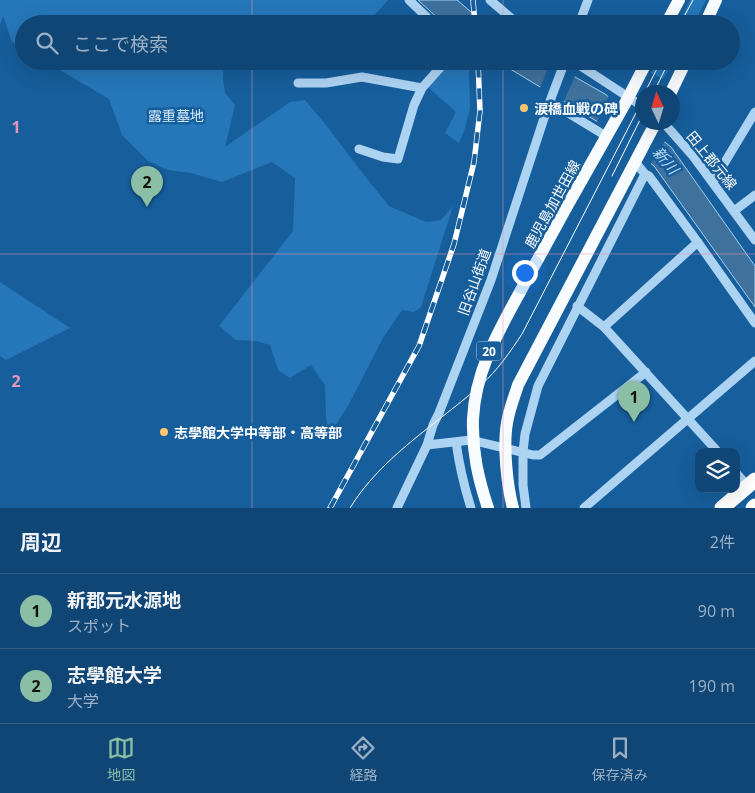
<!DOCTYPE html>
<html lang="ja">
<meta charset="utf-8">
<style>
body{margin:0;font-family:"Open Sans","Noto Sans JP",sans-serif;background:#194d7a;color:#f1f3f6}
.controls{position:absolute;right:15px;bottom:15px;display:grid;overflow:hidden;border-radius:10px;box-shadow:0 5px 20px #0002}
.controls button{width:45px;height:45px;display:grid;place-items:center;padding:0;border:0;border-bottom:1px solid #305e87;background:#104675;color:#f1f3f6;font:25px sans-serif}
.compass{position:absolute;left:635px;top:85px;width:45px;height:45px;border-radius:50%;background:#104675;box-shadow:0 5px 20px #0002;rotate:356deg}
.you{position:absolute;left:524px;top:272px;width:18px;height:18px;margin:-12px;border:4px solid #fff;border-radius:50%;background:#1a73e8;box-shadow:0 0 0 8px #1a73e833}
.badge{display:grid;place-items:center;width:32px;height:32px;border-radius:50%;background:#8abfa5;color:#111;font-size:16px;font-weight:700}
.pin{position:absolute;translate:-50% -41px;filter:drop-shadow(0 1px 2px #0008)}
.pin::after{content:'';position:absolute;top:26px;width:18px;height:15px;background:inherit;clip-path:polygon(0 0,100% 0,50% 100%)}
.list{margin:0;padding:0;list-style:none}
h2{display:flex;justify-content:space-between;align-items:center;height:65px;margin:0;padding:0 20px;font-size:21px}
h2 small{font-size:16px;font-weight:400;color:#9cb1c5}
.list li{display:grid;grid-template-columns:32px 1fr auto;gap:15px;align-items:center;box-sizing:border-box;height:75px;padding:0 20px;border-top:1px solid #305e87}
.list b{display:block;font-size:19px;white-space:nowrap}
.list p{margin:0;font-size:16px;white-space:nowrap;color:#9cb1c5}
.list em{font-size:16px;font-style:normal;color:#9cb1c5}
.icon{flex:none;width:28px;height:28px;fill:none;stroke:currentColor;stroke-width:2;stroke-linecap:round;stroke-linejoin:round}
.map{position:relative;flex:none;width:755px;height:508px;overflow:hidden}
.search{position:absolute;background:#104675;box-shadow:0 5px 20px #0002;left:15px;right:15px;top:15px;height:55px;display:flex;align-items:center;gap:12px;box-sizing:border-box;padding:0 18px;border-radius:28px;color:#9cb1c5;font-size:19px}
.sheet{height:215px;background:#104675}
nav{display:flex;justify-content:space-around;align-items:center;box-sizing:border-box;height:70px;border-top:1px solid #305e87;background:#104675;font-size:14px;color:#9cb1c5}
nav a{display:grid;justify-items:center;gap:2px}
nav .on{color:#8abfa5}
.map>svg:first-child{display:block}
.green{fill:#2677b9}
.water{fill:#3f719d;stroke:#a0d0f5}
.pier{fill:#165e9c}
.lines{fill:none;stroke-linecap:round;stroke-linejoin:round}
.minor{stroke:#add3f2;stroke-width:9}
.major{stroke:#f8fcff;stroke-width:12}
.highway{stroke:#fff;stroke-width:15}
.tram{stroke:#fff;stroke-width:1}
.rail-casing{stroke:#fff;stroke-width:5.5}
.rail{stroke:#165e9c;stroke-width:4;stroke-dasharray:11;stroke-linecap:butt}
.major-bridge{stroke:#f8fcff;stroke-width:12}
.grid{fill:none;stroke:#e497b5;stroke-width:1;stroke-opacity:0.55}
.poi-dot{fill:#ffc76e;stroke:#165e9c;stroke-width:2}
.labels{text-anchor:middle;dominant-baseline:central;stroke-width:5;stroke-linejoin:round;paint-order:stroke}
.shield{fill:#165e9c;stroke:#b9cfe1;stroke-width:1}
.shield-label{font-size:12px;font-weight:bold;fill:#fff}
.poi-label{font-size:14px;font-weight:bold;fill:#fff;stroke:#165e9c;text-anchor:start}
.park-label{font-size:14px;fill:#d5ebfd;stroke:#165e9c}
.street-label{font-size:14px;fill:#fff;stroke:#165e9c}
.water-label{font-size:15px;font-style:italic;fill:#baddf9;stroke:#165e9c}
.grid-label{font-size:16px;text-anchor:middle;font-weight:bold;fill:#e497b5;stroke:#165e9c;stroke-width:5;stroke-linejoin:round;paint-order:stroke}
</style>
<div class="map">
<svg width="755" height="508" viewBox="0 0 755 508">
<rect width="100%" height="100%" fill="#165e9c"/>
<path class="green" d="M0 0H388L371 19 327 15 314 17 301 24H24V49L12 42 3 16 0 25Z
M690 0H706L694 24H679Z
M45 61H224L223 79 225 93 235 105 225 147 290 102 305 100 326 125 368 180 389 206 426 222 441 220 453 206 421 307 414 312 402 310 383 338 349 404 329 436 326 418 325 385 311 365 290 378 278 370 270 345 256 341 236 340 219 326 293 231 295 178 272 162 222 182 191 173 168 170 148 161 122 135 109 99Z
M451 61H459L469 68 470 109 464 131 459 143 445 133 456 112 428 87Z
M658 61H674L663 79 651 73Z
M0 282 70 328 6 360 0 356Z"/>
<path class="water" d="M418 0H457L485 24H444Z
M497 61H547L605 94 671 147 755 266V307L654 166 598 122Z"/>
<path class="pier" d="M551 61 575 76 563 103 539 90Z
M609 95 665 141 650 165 597 122Z"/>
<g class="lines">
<path class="minor" d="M409 0 434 24
M490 0 518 24
M579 24 588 0
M573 61 642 106
M298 83H326L362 77 422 88
M550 102 606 136
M663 122 693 156 755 240
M359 149 383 157 398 159 414 105 422 88 446 61
M635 162 645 174 649 176 699 244 755 323
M713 182 755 112
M734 211 755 195
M577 306 604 327 718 452
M604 327 698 242
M456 442C459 464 464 486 471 508
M427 445 471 440 533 455H540L646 372
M736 473 748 486
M397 508 427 445 433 425 439 413 491 280 547 109 565 61
M526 508 523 485V452L525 434 538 386 645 174
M584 508 755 361"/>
<path class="major" d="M666 24 679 0
M705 24 716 0
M671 92 686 61
M566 208 627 100 647 61
M513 508C507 486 503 446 507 423 509 410 514 398 518 385L656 122"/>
<path class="highway" d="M722 508 755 480
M753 508 755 506"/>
<path class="tram" d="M680 24 693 0
M645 92 661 61
M654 92 669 61
M612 176 642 116
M350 508C381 457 437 424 481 385 497 371 510 352 522 334L638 109 642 97"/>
<defs>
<path id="rail" d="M473 0 475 24
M330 508 419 346 454 244 474 162 480 111 478 61"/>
</defs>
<use href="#rail" class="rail-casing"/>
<use href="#rail" class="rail"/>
<path class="major-bridge" d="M488 508C478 478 472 451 473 419 475 372 498 332 520 292 535 264 551 236 566 208"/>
</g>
<path class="grid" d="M252 0V24M503 0V24M252 61V508M503 61V508M0 254H755"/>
<g class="poi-dot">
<circle cx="524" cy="108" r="5"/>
<circle cx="164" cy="432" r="5"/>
</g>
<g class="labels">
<rect class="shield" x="476.5" y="341.5" width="25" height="19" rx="4"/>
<g class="shield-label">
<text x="489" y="351">20</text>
</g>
<g class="poi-label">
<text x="534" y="108">涙橋血戦の碑</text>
<text x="174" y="432">志學館大学中等部・高等部</text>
</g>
<g class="park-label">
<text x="176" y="115">露重墓地</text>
</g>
<g class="street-label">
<text transform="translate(712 160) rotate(51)">田上郡元線</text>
<text transform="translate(552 204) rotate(-61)">鹿児島加世田線</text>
<text transform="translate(474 282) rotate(-70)">旧谷山街道</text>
</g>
<g class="water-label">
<text transform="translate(666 160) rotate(49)">新川</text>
</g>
</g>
<g class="grid-label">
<text x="16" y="133">1</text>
<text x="16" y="387">2</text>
</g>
</svg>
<div class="controls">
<button><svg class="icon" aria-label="layers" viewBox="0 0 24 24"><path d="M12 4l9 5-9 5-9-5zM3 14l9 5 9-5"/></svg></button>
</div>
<svg class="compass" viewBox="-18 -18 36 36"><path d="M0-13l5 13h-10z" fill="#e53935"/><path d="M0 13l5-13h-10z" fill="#9cb1c5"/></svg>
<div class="you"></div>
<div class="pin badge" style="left:634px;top:422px">1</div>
<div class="pin badge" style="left:147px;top:207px">2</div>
<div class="search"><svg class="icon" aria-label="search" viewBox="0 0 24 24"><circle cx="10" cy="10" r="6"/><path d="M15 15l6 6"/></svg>ここで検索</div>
</div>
<section class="sheet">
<h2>周辺<small>2件</small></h2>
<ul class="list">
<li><span class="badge">1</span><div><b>新郡元水源地</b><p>スポット</p></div><em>90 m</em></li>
<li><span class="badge">2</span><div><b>志學館大学</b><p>大学</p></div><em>190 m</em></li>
</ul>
</section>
<nav>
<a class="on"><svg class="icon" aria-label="map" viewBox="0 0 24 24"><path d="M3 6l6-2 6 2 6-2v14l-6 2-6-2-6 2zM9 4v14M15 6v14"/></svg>地図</a>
<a><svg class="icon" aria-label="directions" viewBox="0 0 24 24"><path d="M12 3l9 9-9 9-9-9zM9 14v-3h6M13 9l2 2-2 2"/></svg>経路</a>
<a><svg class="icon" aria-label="saved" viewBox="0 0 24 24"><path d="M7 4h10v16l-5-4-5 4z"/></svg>保存済み</a>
</nav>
